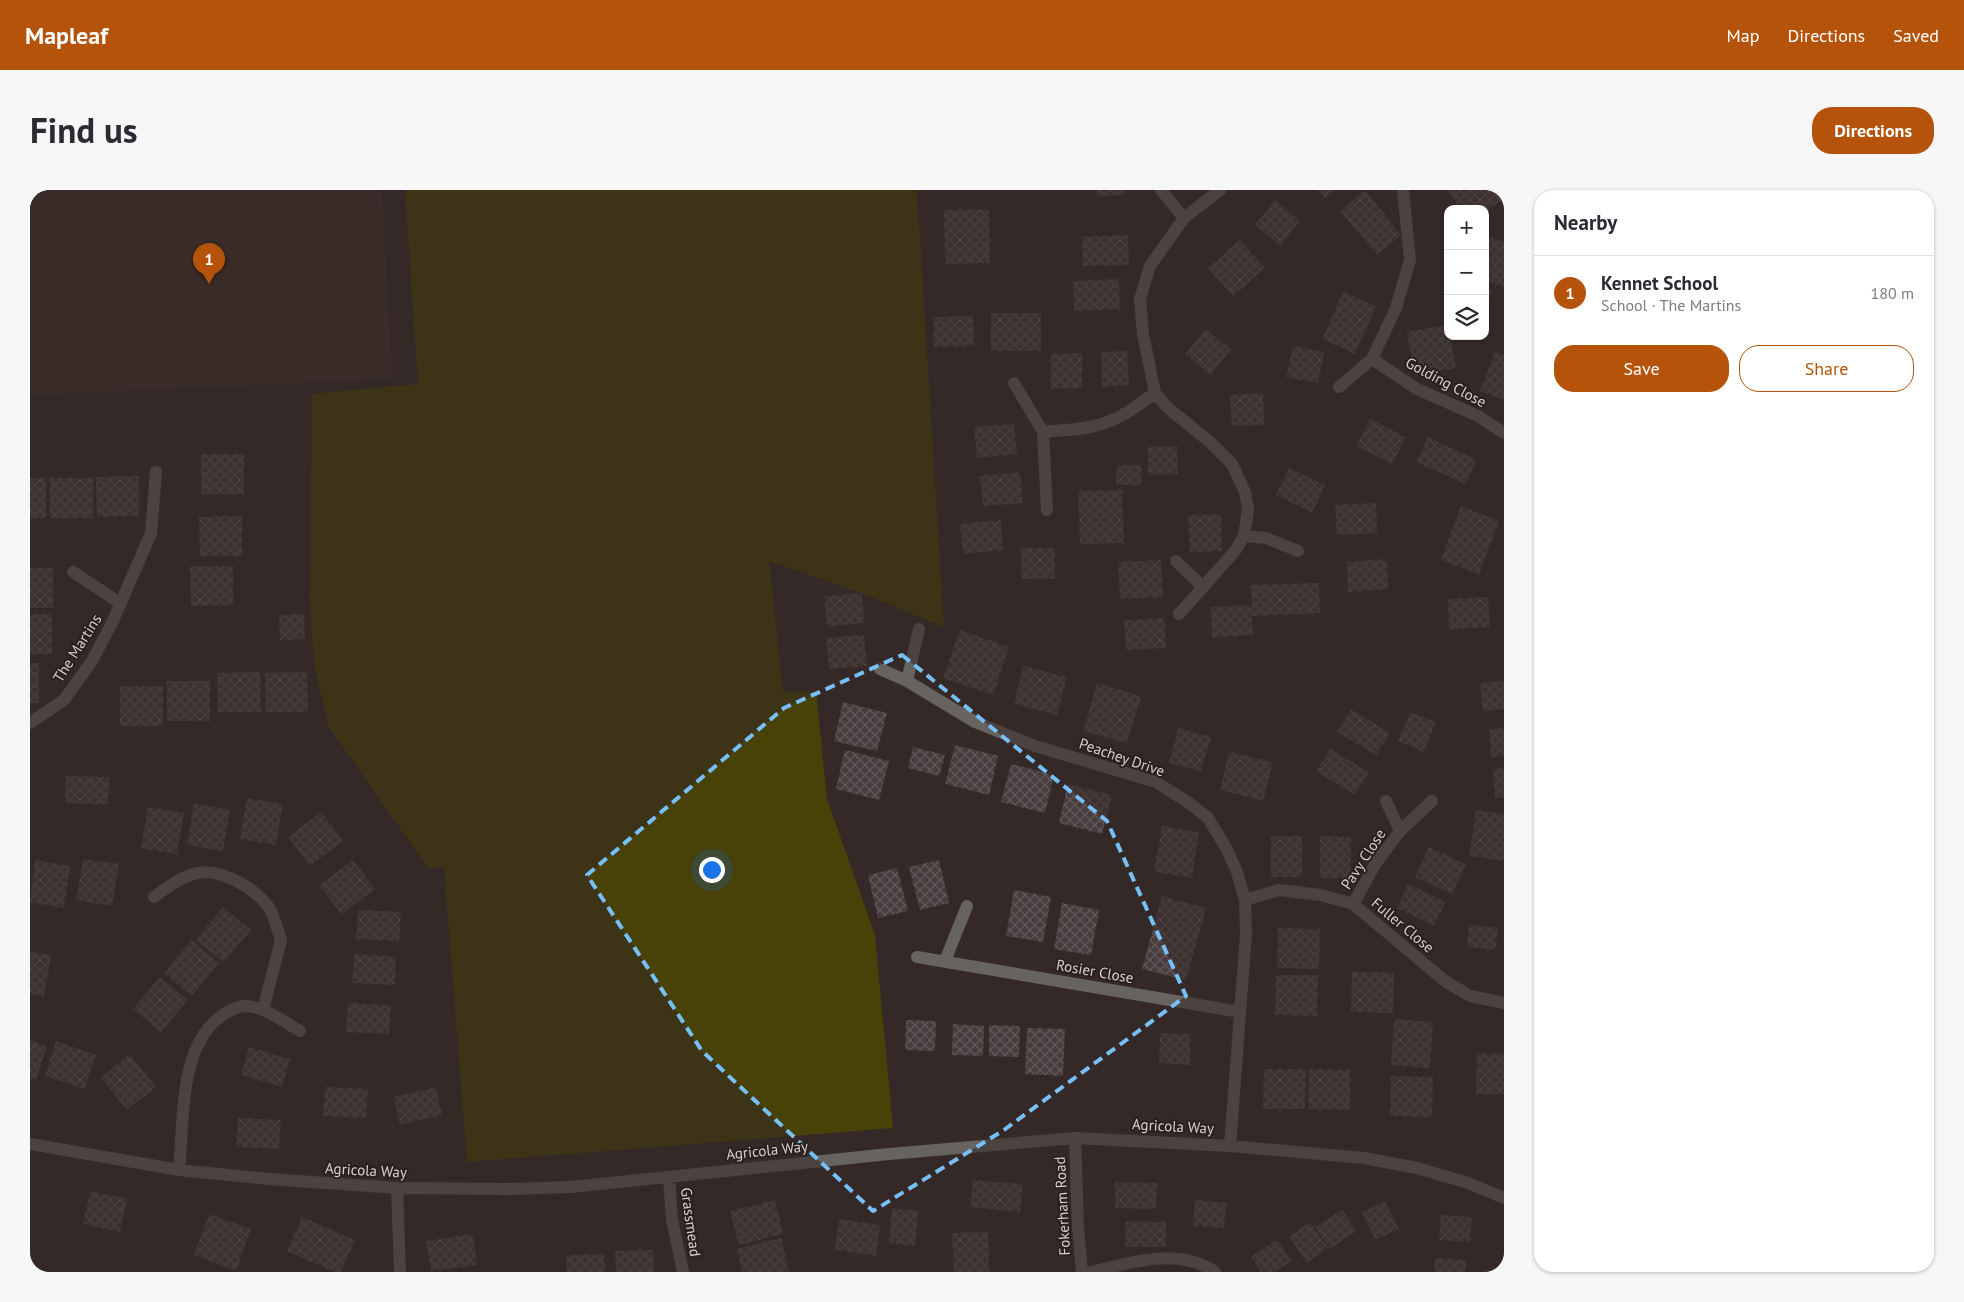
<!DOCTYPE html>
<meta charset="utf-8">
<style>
body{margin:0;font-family:"PT Sans",sans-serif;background:#f7f7f7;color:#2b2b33}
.controls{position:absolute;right:15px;top:15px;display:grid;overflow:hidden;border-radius:10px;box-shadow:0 1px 4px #0004}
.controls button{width:45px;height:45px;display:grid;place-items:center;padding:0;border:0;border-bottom:1px solid #e1e1e2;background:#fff;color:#2b2b33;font:25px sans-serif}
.you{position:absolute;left:681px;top:679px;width:18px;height:18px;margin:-12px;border:4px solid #fff;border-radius:50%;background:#1a73e8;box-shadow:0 0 0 8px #1a73e833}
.badge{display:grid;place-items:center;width:32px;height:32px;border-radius:50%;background:#b45309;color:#fff;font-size:16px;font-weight:700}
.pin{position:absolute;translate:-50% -41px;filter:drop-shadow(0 1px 2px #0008)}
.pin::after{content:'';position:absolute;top:26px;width:18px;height:15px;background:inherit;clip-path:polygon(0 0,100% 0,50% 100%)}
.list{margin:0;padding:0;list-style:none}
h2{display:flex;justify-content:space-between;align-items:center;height:65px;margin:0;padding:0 20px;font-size:21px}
h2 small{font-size:16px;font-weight:400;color:#7c7c81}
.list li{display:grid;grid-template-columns:32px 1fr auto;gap:15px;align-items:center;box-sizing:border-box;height:75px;padding:0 20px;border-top:1px solid #e1e1e2}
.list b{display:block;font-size:19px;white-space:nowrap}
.list p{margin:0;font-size:16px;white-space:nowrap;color:#7c7c81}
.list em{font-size:16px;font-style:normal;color:#7c7c81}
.actions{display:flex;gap:10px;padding:15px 20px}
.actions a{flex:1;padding:11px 0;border:1px solid #b45309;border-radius:20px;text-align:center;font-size:18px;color:#b45309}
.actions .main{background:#b45309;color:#fff}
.icon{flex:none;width:28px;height:28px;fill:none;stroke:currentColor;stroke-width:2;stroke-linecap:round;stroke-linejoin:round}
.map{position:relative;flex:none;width:1474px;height:1082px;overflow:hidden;border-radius:20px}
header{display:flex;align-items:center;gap:30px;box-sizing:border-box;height:70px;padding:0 25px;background:#b45309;color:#fff}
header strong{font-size:24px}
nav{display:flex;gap:28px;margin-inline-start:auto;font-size:18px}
.intro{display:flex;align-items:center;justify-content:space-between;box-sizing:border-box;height:120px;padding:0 30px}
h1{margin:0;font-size:35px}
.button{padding:12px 22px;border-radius:20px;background:#b45309;color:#fff;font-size:18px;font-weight:700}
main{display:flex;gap:30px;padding:0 30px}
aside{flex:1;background:#fff;border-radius:20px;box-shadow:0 1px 4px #0004}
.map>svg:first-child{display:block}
.built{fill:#41302b}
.green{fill:#484108}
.building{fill:url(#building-cross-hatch)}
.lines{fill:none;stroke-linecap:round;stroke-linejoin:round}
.service{stroke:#67635f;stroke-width:12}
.minor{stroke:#67635f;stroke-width:12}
.marked{fill:none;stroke:#75c0f6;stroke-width:4;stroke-dasharray:10 6;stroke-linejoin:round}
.labels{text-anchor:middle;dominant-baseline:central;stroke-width:4;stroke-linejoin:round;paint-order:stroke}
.street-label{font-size:15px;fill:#d8d1ce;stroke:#2a201c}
</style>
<header>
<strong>Mapleaf</strong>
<nav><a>Map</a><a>Directions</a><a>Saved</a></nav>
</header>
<div class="intro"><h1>Find us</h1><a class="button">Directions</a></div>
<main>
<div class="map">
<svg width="1474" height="1082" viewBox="0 0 1474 1082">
<defs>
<pattern id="building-cross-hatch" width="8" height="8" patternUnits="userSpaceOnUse" patternTransform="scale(1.25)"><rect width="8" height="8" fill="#483c3e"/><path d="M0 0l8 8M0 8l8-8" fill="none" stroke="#625759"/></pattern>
</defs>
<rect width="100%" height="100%" fill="#342926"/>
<path class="built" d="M0 0H352L362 189 0 205Z"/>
<path class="green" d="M375 0H887L914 437 832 403 739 371 753 502 786 501 797 609 845 745 863 938 437 972 414 677 398 678 299 537 284 474 280 413 282 204 388 194Z"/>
<path class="building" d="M1067 0H1094V5L1067 6Z
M1288 0H1304L1295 8Z
M1335 0 1371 45 1347 65 1310 21Z
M1418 0H1468L1474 9 1455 21V19H1430Z
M1245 10 1270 31 1250 56 1225 35Z
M959 19 960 73 915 74 914 20Z
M1098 45 1099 75 1053 76 1052 47Z
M1460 47 1474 52V97L1455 90V60Z
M1210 50 1235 78 1203 106 1178 78Z
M1089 89 1090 119 1044 121 1043 91Z
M1455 98 1463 101 1455 119Z
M1313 102 1346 116 1325 164 1292 149Z
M961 123H1011V161H961Z
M943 126 944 156 904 157 903 127Z
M1418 135V146H1420L1426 178 1385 185 1377 142Z
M1176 139 1201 160 1180 185 1155 164Z
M1263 156 1294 162 1288 193 1256 187Z
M1097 161 1099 195 1072 197 1071 162Z
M1465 162 1474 166V210L1450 201Z
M1052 163V198L1021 199V164Z
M1233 203 1234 235 1202 236 1200 205Z
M1340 229 1376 247 1362 274 1326 256Z
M984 234 987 264 947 268 944 237Z
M1398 247 1447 270 1435 294 1386 272Z
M1147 256 1148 284 1118 285V257Z
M171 264H214V304H171Z
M1087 275H1111V295H1086Z
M1259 278 1295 295 1282 323 1246 305Z
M990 282 993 313 953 316 950 286Z
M109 286V326L67 327 66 287Z
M0 288H16V328H0Z
M20 288H63V328H20Z
M1092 300 1094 353 1050 354 1048 301Z
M1346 313 1347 343 1307 345 1305 315Z
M1431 316 1469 331 1449 384 1411 370Z
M1191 324 1192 361 1160 362 1158 325Z
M212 326V366H170L169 327Z
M971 330 973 360 933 364 930 334Z
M991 358H1025V389H991Z
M1357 369 1358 399 1318 402 1317 372Z
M1131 370 1133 407 1090 409 1088 372Z
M160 376H203V415L161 416Z
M0 378H23V418H0Z
M1289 393 1290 423 1222 426 1223 445 1182 447 1181 417 1222 415 1221 395Z
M832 403 834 433 797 437 794 406Z
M1458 407 1460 437 1419 439 1418 409Z
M0 424H22V464H0Z
M274 424 275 449 250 450 249 425Z
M1134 428 1136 458 1096 460 1094 430Z
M930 440 979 457 963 505 913 488Z
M834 445 837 476 799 479 796 448Z
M0 473H9V513H0Z
M993 476 1037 487 1027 525 984 514Z
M230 482 231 522H188L187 483Z
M277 482 278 522H235V483Z
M137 491H180V531H137Z
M1474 491V519L1453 521 1450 493Z
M1067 493 1111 506 1097 553 1053 541Z
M90 496H133V536H90Z
M813 512 857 523 847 561 804 551Z
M1321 519 1360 543 1346 565 1307 542Z
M1380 522 1406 532 1394 562 1368 551Z
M1148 538 1181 547 1171 581 1139 573Z
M1474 538V566L1461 567 1459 539Z
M925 555 968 566 959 605 915 594Z
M883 557 915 565 909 586 878 578Z
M1300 559 1339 582 1325 605 1286 581Z
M815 560 859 571 849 610 806 599Z
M1199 562 1243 572 1233 611 1190 600Z
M981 574 1024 585 1015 623 971 612Z
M1474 578V607L1465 608 1463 579Z
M35 586 79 587 78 614 35 613Z
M1038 594 1082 605 1072 644 1029 633Z
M217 608 253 614 246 655 210 649Z
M164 613 200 620 193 661 157 655Z
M118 617 154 623 147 664 111 658Z
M1446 620 1474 624V671L1439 666Z
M291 622 313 651 280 676 258 647Z
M1132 636 1169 642 1162 688 1124 682Z
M1241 646H1272V687H1241Z
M1290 646 1321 647V688H1290Z
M1399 657 1436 674 1422 704 1385 687Z
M53 669 89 674 82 716 46 710Z
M5 670 40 676 34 718 0 712Z
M323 670 345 699 311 724 289 695Z
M909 670 919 713 890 720 879 677Z
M867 678 878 721 848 728 838 685Z
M1378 694 1415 712 1404 736 1367 718Z
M984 700 1021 707 1013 752 976 746Z
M1132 706 1176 718 1156 790 1112 779Z
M1032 713 1069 720 1061 765 1024 759Z
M193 717 221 740 194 772 166 750Z
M328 720 371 722 369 751 326 749Z
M1439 735 1468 738 1465 760 1437 757Z
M1248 738 1290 739 1289 779 1247 778Z
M161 750 189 773 162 806 134 783Z
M0 762 21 765 14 807 0 804Z
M324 764 366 767 365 795 322 793Z
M1322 782 1364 783 1363 823 1321 822Z
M1246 785H1288L1287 826 1245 825Z
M130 787 158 810 131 842 103 819Z
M318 813 361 815 359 844 316 842Z
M1364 829 1403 832 1400 878 1361 875Z
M876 830 906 831 905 861 875 860Z
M923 834 954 836 953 866 922 865Z
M959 835 990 836 989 867 959 866Z
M997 838 1035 839 1033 886 995 884Z
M1130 843 1160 844V875L1129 873Z
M0 850 17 856 6 890 0 888Z
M26 851 66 865 55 899 15 886Z
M219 857 260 869 252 897 211 885Z
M1447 863 1474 864V904H1446Z
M99 864 126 897 97 920 71 888Z
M1234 879H1276L1275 919H1233Z
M1279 879 1320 880V920L1278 919Z
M1361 886 1403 887 1402 927 1360 926Z
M295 897 338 899 336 928 293 926Z
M406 897 412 925 370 935 364 907Z
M208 928 251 930 249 959 206 957Z
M943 990 993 994 990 1022 940 1017Z
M1085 992 1127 993 1126 1019 1085 1018Z
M60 1001 97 1009 90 1042 53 1034Z
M745 1010 753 1044 709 1055 700 1021Z
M1165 1010 1197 1013 1194 1038 1163 1036Z
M1355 1011 1369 1039 1345 1050 1332 1022Z
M862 1018 888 1021 885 1056 859 1053Z
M1312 1020 1326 1041 1300 1059 1285 1037Z
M179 1024 221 1039 206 1081 164 1065Z
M1411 1025 1442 1027 1440 1052 1409 1050Z
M272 1027 325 1050 311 1082H305L257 1061Z
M809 1029 850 1035 846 1066 805 1060Z
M1095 1031 1136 1032V1057H1095Z
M1280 1032 1298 1058 1277 1073 1259 1047Z
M958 1042 959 1082H924L922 1043Z
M443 1044 447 1075 401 1081 396 1051Z
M751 1048 759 1082H712L707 1059Z
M1247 1049 1261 1071 1245 1082H1231L1221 1067Z
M623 1060 624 1082H586L585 1061Z
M574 1064 575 1082H537L536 1065Z
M1405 1068 1436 1070V1082H1404Z"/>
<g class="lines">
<path class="service" d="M124 707C138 697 152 686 168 683 192 678 230 701 241 721 245 730 248 741 251 750"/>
<path class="minor" d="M1131 0 1154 28
M1342 169 1387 199 1448 226 1474 243
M984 193 1013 242 1017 320
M1309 197 1342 169 1366 118 1380 70 1373 0
M1013 242C1033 240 1055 240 1075 233 1093 227 1109 214 1125 203
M1214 346 1236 348 1268 361
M1146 371 1173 397
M43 382 90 413
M1149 424 1205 361 1214 346 1218 319 1215 302 1202 274 1180 252 1138 218 1125 203 1113 144 1110 109 1120 76 1154 28 1190 0
M850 479 877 491 945 532 1005 556 1126 592 1159 613 1178 628 1196 658 1207 682 1215 710 1216 744 1200 956
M877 491 889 439
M0 533 34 510 62 471 83 431 121 343 126 282
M1356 611 1370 641
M1215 710 1249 700 1291 705 1323 714 1415 791 1440 806 1474 813
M1323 714 1346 673 1370 641 1402 611
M887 767 1210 822
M915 771 937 716
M233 820 251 750
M1045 948 1048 1037 1052 1082
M0 954 149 980 239 989 367 998 483 999 541 997 859 964 1045 948 1200 956 1334 968 1387 978 1438 993 1474 1008
M149 980C154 931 148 854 194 824 199 821 209 816 215 816 234 816 254 832 270 841
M639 987 642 1030 653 1082
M367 998 370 1082
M1061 1082C1102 1072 1148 1057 1185 1082"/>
</g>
<path d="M0 0H1474V1082H0ZM872 465 1077 631 1156 806 974 940 843 1021 672 861 557 685 754 518Z" fill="#342926" fill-opacity=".55" fill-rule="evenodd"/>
<path class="marked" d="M872 465 1077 631 1156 806 974 940 843 1021 672 861 557 685 754 518Z"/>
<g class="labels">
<g class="street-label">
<text transform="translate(1416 192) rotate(28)">Golding Close</text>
<text transform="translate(47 458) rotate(-58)">The Martins</text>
<text transform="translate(1092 567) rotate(19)">Peachey Drive</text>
<text transform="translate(1333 669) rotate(-57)">Pavy Close</text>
<text transform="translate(1373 735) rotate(40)">Fuller Close</text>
<text transform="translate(1065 781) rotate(10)">Rosier Close</text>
<text transform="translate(1143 936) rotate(3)">Agricola Way</text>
<text transform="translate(737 960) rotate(-6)">Agricola Way</text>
<text transform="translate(336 980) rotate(3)">Agricola Way</text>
<text transform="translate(1032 1016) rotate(-93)">Fokerham Road</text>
<text transform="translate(661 1032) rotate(82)">Grassmead</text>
</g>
</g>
</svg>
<div class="controls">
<button>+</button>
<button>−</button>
<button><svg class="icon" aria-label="layers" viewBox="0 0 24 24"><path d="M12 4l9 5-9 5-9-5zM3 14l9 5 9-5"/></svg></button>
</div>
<div class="you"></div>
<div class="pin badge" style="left:179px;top:94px">1</div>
</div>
<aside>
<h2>Nearby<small></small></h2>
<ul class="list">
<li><span class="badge">1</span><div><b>Kennet School</b><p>School · The Martins</p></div><em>180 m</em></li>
</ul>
<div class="actions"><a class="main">Save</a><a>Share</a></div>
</aside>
</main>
